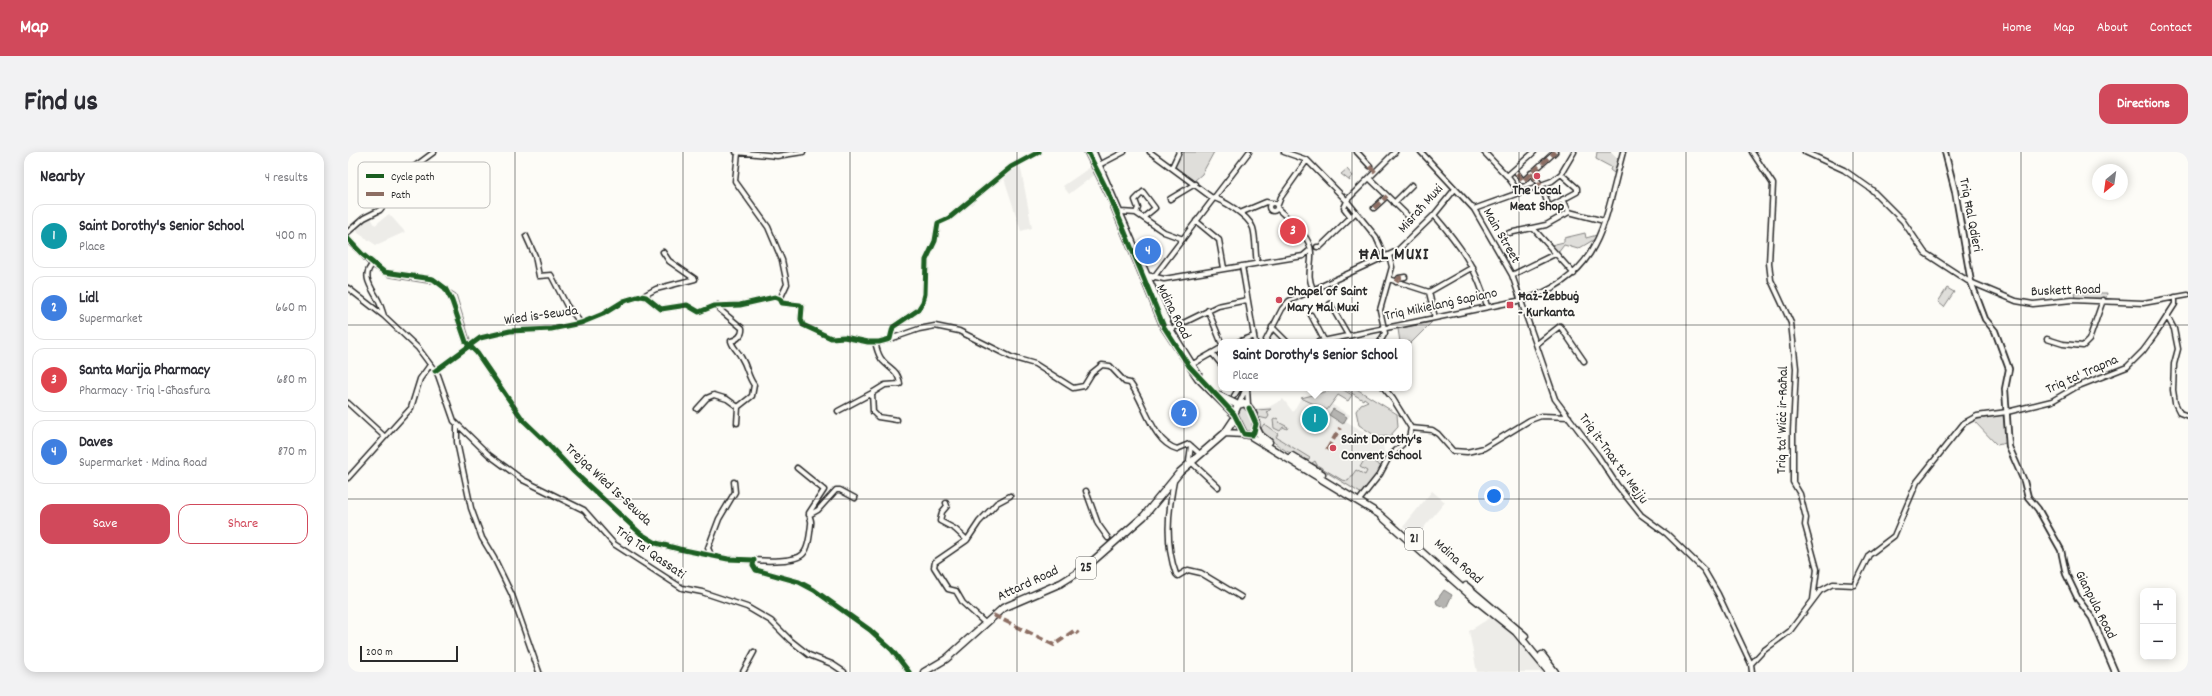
<!DOCTYPE html>
<meta charset="utf-8">
<style>
body{margin:0;font-family:Dekko,sans-serif;background:#f2f2f3;color:#2b2b33}
.controls{position:absolute;right:12px;bottom:12px;display:grid;overflow:hidden;border-radius:8px;box-shadow:0 2px 10px #0003}
.controls button{width:36px;height:36px;display:grid;place-items:center;padding:0;border:0;border-bottom:1px solid #e1e1e2;background:#fff;color:#2b2b33;font:20px sans-serif}
.compass{position:absolute;left:1744px;top:12px;width:36px;height:36px;border-radius:50%;background:#fff;box-shadow:0 2px 10px #0003;rotate:209deg}
.scale{position:absolute;left:12px;bottom:10px;width:98px;box-sizing:border-box;padding-left:4px;border:2px solid #2b2b2b;border-top:0;font-size:11px;line-height:14px;white-space:nowrap;color:#2b2b2b;-webkit-text-stroke:3px #fdfcf7;paint-order:stroke}
.you{position:absolute;left:1146px;top:344px;width:14px;height:14px;margin:-10px;border:3px solid #fff;border-radius:50%;background:#1a73e8;box-shadow:0 0 0 6px #1a73e833}
.badge{display:grid;place-items:center;width:26px;height:26px;border-radius:50%;background:#d1495b;color:#fff;font-size:13px;font-weight:700}
.pin{position:absolute;translate:-50% -50%;border:2px solid #fff;box-shadow:0 1px 4px #0006}
.popup{position:absolute;left:870px;top:187px;width:194px;height:52px;box-sizing:border-box;display:grid;place-content:center;border-radius:8px;background:#fff;filter:drop-shadow(0 1px 3px #0005);font-size:13px;white-space:nowrap;color:#7c7c81}
.popup b{font-size:15px;color:#2b2b33}
.popup::after{content:'';position:absolute;left:50%;top:100%;margin-left:-8px;border:8px solid transparent;border-top-color:#fff}
.list{margin:0;padding:0;list-style:none}
h2{display:flex;justify-content:space-between;align-items:center;height:52px;margin:0;padding:0 16px;font-size:17px}
h2 small{font-size:13px;font-weight:400;color:#7c7c81}
.list li{display:grid;grid-template-columns:26px 1fr auto;gap:12px;align-items:center;box-sizing:border-box;height:64px;margin:0 8px 8px;padding:0 8px;border:1px solid #e1e1e2;border-radius:12px}
.list b{display:block;font-size:15px;white-space:nowrap}
.list p{margin:0;font-size:13px;white-space:nowrap;color:#7c7c81}
.list em{font-size:13px;font-style:normal;color:#7c7c81}
.actions{display:flex;gap:8px;padding:12px 16px}
.actions a{flex:1;padding:9px 0;border:1px solid #d1495b;border-radius:12px;text-align:center;font-size:14px;color:#d1495b}
.actions .main{background:#d1495b;color:#fff}
.map{position:relative;flex:none;width:1840px;height:520px;overflow:hidden;border-radius:12px}
header{display:flex;align-items:center;gap:24px;box-sizing:border-box;height:56px;padding:0 20px;background:#d1495b;color:#fff}
header strong{font-size:19px}
nav{display:flex;gap:22px;margin-inline-start:auto;font-size:14px}
.intro{display:flex;align-items:center;justify-content:space-between;box-sizing:border-box;height:96px;padding:0 24px}
h1{margin:0;font-size:28px}
.button{padding:10px 18px;border-radius:12px;background:#d1495b;color:#fff;font-size:14px;font-weight:700}
main{display:flex;gap:24px;padding:0 24px}
aside{flex:1;background:#fff;border-radius:12px;box-shadow:0 2px 10px #0003}
.map>svg:first-child{display:block}
.built{fill:#edece8}
.green{fill:#dfdeda;stroke:#858482}
.water{fill:#b5b4b1;stroke:#7e7d7b}
.lines{fill:none;stroke-linecap:round;stroke-linejoin:round}
.stream{stroke:#7e7d7b;stroke-width:1}
.minor-casing{stroke:#2b2b2b;stroke-width:7}
.tertiary-casing{stroke:#2b2b2b;stroke-width:8}
.primary-casing{stroke:#2b2b2b;stroke-width:9}
.trunk-casing{stroke:#2b2b2b;stroke-width:9}
.minor{stroke:#fdfcf7;stroke-width:4}
.tertiary{stroke:#fdfcf7;stroke-width:4.5}
.primary{stroke:#fdfcf7;stroke-width:6}
.trunk{stroke:#fdfcf7;stroke-width:6}
.quiet{stroke:#8d6e63;stroke-width:4;stroke-dasharray:8 4;stroke-linecap:butt}
.cycleway-casing{stroke:#fdfcf7;stroke-width:8}
.cycleway{stroke:#1b5e20;stroke-width:5}
.grid{fill:none;stroke:#2b2b2b;stroke-width:1;stroke-opacity:0.55}
.poi-dot{fill:#d1495b;stroke:#fdfcf7;stroke-width:1.5}
.labels{text-anchor:middle;dominant-baseline:central;stroke-width:3.5;stroke-linejoin:round;paint-order:stroke}
.shield{fill:#fdfcf7;stroke:#6a6a68;stroke-width:1}
.shield-label{font-size:13px;font-weight:bold;fill:#2b2b2b}
.poi-label{font-size:14px;font-weight:bold;fill:#2b2b2b;stroke:#fdfcf7;text-anchor:start}
.street-label{font-size:14px;fill:#2b2b2b;stroke:#fdfcf7}
.district-label{font-size:18px;font-weight:bold;letter-spacing:1px;fill:#2b2b2b;stroke:#fdfcf7}
.key{fill:#fdfcf7;stroke:#bebdba;stroke-width:1}
.key-label{font-size:11px;fill:#2b2b2b}
</style>
<header>
<strong>Map</strong>
<nav><a>Home</a><a>Map</a><a>About</a><a>Contact</a></nav>
</header>
<div class="intro"><h1>Find us</h1><a class="button">Directions</a></div>
<main>
<aside>
<h2>Nearby<small>4 results</small></h2>
<ul class="list">
<li><span class="badge" style="background:#0f9aa8">1</span><div><b>Saint Dorothy's Senior School</b><p>Place</p></div><em>400 m</em></li>
<li><span class="badge" style="background:#3f7fe0">2</span><div><b>Lidl</b><p>Supermarket</p></div><em>660 m</em></li>
<li><span class="badge" style="background:#e0444e">3</span><div><b>Santa Marija Pharmacy</b><p>Pharmacy · Triq l-Għasfura</p></div><em>680 m</em></li>
<li><span class="badge" style="background:#3f7fe0">4</span><div><b>Daves</b><p>Supermarket · Mdina Road</p></div><em>870 m</em></li>
</ul>
<div class="actions"><a class="main">Save</a><a>Share</a></div>
</aside>
<div class="map">
<svg width="1840" height="520" viewBox="0 0 1840 520">
<rect width="100%" height="100%" fill="#fdfcf7"/>
<filter id="ink" filterUnits="userSpaceOnUse"><feTurbulence type="fractalNoise" baseFrequency=".025" numOctaves="2"/><feDisplacementMap in="SourceGraphic" scale="8" xChannelSelector="R" yChannelSelector="G"/><feConvolveMatrix kernelMatrix="1 2 1 2 8 2 1 2 1" color-interpolation-filters="sRGB"/></filter>
<g filter="url(#ink)">
<path class="built" d="M672 12 684 76 673 79 655 23Z
M744 14 749 21 721 42 715 34Z
M41 62 57 80 28 93 10 81 8 76 22 64 27 73Z
M953 246 979 258 983 252 1002 263 998 269 1035 292 1036 300 1040 303 1034 315 1013 343 916 284 908 256 921 255 935 247 945 260Z
M1084 339 1097 350 1068 385 1055 375Z
M1145 464 1179 495 1198 520H1129L1121 479Z"/>
<path class="green" d="M833 0H866L854 22 846 29 828 16 827 12Z
M1249 0H1263L1270 7 1266 21 1262 18 1263 15 1248 7Z
M999 17 1005 24 1001 27 1002 29 993 22Z
M1237 81 1238 86 1249 83 1247 87 1230 97 1216 93 1210 101 1203 93 1216 90V86Z
M1599 136 1606 140 1596 155 1590 150Z
M1726 141H1759L1758 146H1727Z
M1084 170 1061 193V190H1052L1050 177Z
M992 236 1004 243 1000 249 990 243 979 258 953 246Z
M1007 236 1049 262 1050 275 1042 284 1029 285 1011 273 1008 259 1013 252 1020 249 1016 246 1015 248 997 237Z
M894 254C903 257 908 270 904 279L898 280 889 261Z
M923 257 919 260 921 264 919 267 910 265 908 258Z
M1655 263 1658 291 1649 293 1625 268Z
M929 266 932 271 940 275 939 277 935 275 932 279 926 276 925 268Z
M916 272 930 282 928 285 962 306 961 308C949 308 917 287 913 276Z
M1018 305 1034 315 1014 342 964 311 967 309 969 313 994 328 1000 329 1008 318 1017 323 1019 319 1012 315Z"/>
<path class="water" d="M985 257 999 265 995 272 981 263Z
M1096 438 1104 443 1098 456 1089 452 1088 449Z"/>
<g class="lines">
<path class="stream" d="M0 93 21 114
M24 116 40 125 90 133
M100 137 108 142 123 191
M134 211 172 269"/>
<defs>
<path id="minor" d="M388 0 429 4 455 0
M746 0 823 177 851 222
M802 0 863 45C875 48 900 63 905 76 908 86 907 100 909 111
M936 0 959 8 999 49 1028 85 1037 105
M1009 0 1022 14
M1073 0 1126 57 1164 123 1207 247 1250 304 1269 333 1293 363 1319 382 1356 418 1370 442 1403 512 1404 520
M1136 0 1159 24 1171 40
M1404 0 1425 32 1421 111 1423 128 1443 171 1448 216 1445 279V330L1452 342 1458 366 1457 373 1469 417 1465 448
M1457 0 1496 18 1523 37 1555 69 1577 101 1620 129 1668 149 1685 152 1724 148 1795 151 1840 143
M390 1 387 29 420 75 434 108 439 132 432 147
M753 12 776 0
M824 15 831 0
M1169 21 1175 29 1207 0
M1183 21 1193 33 1201 55 1229 40V36L1213 22
M1159 24 1186 0
M1022 27 1062 66
M822 47 847 32
M1215 47 1221 60
M921 55a4 4 0 1 1 8 0a4 4 0 1 1-8 0Z
M1046 51 1064 33
M929 55 933 45 959 8
M929 56C942 69 962 83 963 100 964 115 958 122 965 137
M1026 56 1039 44
M1126 57 1204 29 1213 22 1226 0
M773 60 788 61 816 80 835 87
M788 61 790 56 787 48 795 40 807 56 796 65
M892 61 918 50 923 51
M1086 63C1111 92 1129 116 1139 154
M1003 65 996 56 1000 47 1047 0
M848 69 871 88 876 116
M1185 76 1226 122
M0 80 16 66 32 58 63 17 86 0
M1161 81 1198 73 1221 60 1256 69
M178 84 187 104 191 124 203 123 219 154 233 171
M0 87 14 102 36 120 85 127 97 136 104 149 118 190 129 201 175 268 197 289 226 320 293 382 308 391 331 397 380 407 406 408 405 413 408 418 451 430 466 438 522 478 544 498 561 520
M969 95H972L1008 60
M25 112C13 123 23 135 29 146 32 151 34 158 36 164
M894 114 907 190
M799 123 816 127 955 104 962 98
M1164 123 1207 102
M805 126 901 0
M1041 127 1081 140 1087 166
M1048 130 1051 126 1057 125
M0 136 36 164 70 196 90 223 106 269 141 303 175 328 236 358 266 392 334 436 354 440 399 455 423 469 442 488 461 503 484 512 496 520
M1081 140 1125 115
M295 144 308 137 347 127 321 109 315 100
M982 152 1000 183
M370 153 371 157 394 176C395 183 389 188 383 189 385 196 390 199 393 205 400 216 399 223 406 233L404 244 390 255 389 271
M860 158 873 190
M963 163 976 188
M1819 164 1826 177 1830 197 1826 212 1825 238 1827 251 1832 261 1840 264
M924 175 939 190
M823 177 870 154 899 148
M542 187 571 177 587 174 611 179 663 205 687 212 725 236 736 234 744 221 754 213 762 214 777 230 782 231C797 250 804 290 829 297L841 292 852 302
M1699 187 1715 192 1735 194 1741 188 1755 148
M527 190C529 197 530 204 535 209 543 218 550 218 552 232L537 233 524 241 525 260 530 265 549 268
M890 190 906 184
M917 190 934 157 941 149 1049 99 1086 63 1107 37
M970 190 1174 148C1254 125 1256 70 1275 0
M1032 190 1037 181 1032 158 1044 115 1041 103
M1189 192 1212 174 1236 209
M864 201 873 212
M845 212 873 196
M87 219 132 186 162 179 203 177 233 171 255 162 276 149 293 144 298 145 313 157 339 153 351 160 366 154 392 153 427 145 432 147 434 151 452 153 454 155 453 167 455 173 483 186 496 185 520 190H531L542 187 545 175 570 158 575 150 577 142 578 108 587 89 590 71 601 66 663 15 691 0
M899 236 900 253
M1036 236 1045 247 1063 276
M886 244 891 236
M0 251 37 285
M891 252 898 236
M349 257 359 246 366 243 379 247 390 255
M490 259 524 241
M109 274V290L123 356 134 386 146 406 164 443 191 520
M1063 276 1084 278 1090 282 1105 299 1119 300 1136 296 1182 268 1193 264 1221 265
M843 294 841 308 870 335
M0 326 63 256 72 227 82 213
M826 329C820 360 817 392 828 422L830 424 840 418 853 421 893 445
M738 339 750 372 760 386
M1013 346 1032 322 1041 305 1061 286 1063 276
M598 351 599 354 594 360 592 369 607 377 619 388 587 410 586 415 600 437 608 439 615 451 637 471
M461 363 470 358 488 338H492L507 346
M619 388 631 370 649 351 662 344
M363 403 360 396 371 367 387 340 386 330
M406 408C417 409 448 410 455 402 461 396 462 381 463 372 464 368 461 365 461 361L476 338 449 316
M1403 512 1415 499 1442 479 1472 439 1485 432 1506 433 1521 403 1546 384 1569 330 1616 271 1629 264 1659 260 1704 249 1728 235 1779 215 1795 199 1809 180 1827 152V145
M395 520 406 500"/>
<path id="tertiary" d="M1597 0 1607 39 1623 130 1637 167 1647 179 1661 217 1657 237 1661 295 1676 329 1680 345 1690 357 1713 398 1718 422 1730 447 1744 466 1767 520"/>
<path id="primary" d="M877 281 896 282
M576 520 598 507 655 456 713 431 737 416 796 364 832 320 877 281 887 266"/>
<path id="trunk" d="M740 0 762 44 816 175 833 201
M831 198 850 226 886 262 896 282 901 283 1031 362 1123 444 1168 480 1201 520
M872 244 890 253
M886 262 890 253 897 251C904 258 911 269 907 279
M908 275 912 283 921 290
M944 304 974 322
M1118 434 1177 484
M1194 503 1207 520"/>
</defs>
<use href="#minor" class="minor-casing"/>
<use href="#tertiary" class="tertiary-casing"/>
<use href="#primary" class="primary-casing"/>
<use href="#trunk" class="trunk-casing"/>
<use href="#minor" class="minor"/>
<use href="#tertiary" class="tertiary"/>
<use href="#primary" class="primary"/>
<use href="#trunk" class="trunk"/>
<path class="quiet" d="M1022 14 1028 21
M1169 21 1175 29 1207 0
M1183 21 1193 33
M1026 56 1039 44
M1048 130 1051 126 1057 125
M979 298 992 276
M645 463 706 493 727 478 730 482"/>
<defs>
<path id="cycleway" d="M740 0 762 44 816 175 841 214 886 262 896 282 904 283 906 280 908 272 901 256
M0 87 14 102 36 120 85 127 97 136 104 149 118 190 129 201 175 268 197 289 226 320 293 382 308 391 331 397 380 407 406 408 405 413 408 418 451 430 466 438 522 478 544 498 561 520
M87 219 132 186 162 179 203 177 233 171 255 162 276 149 293 144 298 145 313 157 339 153 351 160 366 154 392 153 427 145 432 147 434 151 452 153 454 155 453 167 455 173 483 186 496 185 520 190H531L542 187 545 175 570 158 575 150 577 142 578 108 587 89 590 71 601 66 663 15 691 0"/>
</defs>
<use href="#cycleway" class="cycleway-casing"/>
<use href="#cycleway" class="cycleway"/>
</g>
</g>
<path class="grid" d="M167 0V520M335 0V520M502 0V520M669 0V520M836 0V520M1004 0V520M1171 0V520M1338 0V520M1505 0V520M1673 0V520M0 173H1840M0 347H1840"/>
<g class="poi-dot">
<circle cx="1189" cy="24" r="4"/>
<circle cx="931" cy="148" r="4"/>
<rect x="1158" y="149" width="8" height="8" rx="2"/>
<circle cx="985" cy="296" r="4"/>
</g>
<g class="labels">
<g class="shield">
<rect x="1057" y="376" width="18" height="22" rx="3"/>
<rect x="728" y="405" width="20" height="22" rx="3"/>
</g>
<g class="shield-label">
<text x="1066" y="387">21</text>
<text x="738" y="416">25</text>
</g>
<g class="poi-label">
<text x="1189" y="39" text-anchor="middle">The Local<tspan x="1189" dy="16">Meat Shop</tspan></text>
<text x="939" y="140">Chapel of Saint<tspan x="939" dy="16">Mary Ħal Muxi</tspan></text>
<text x="1170" y="145">Ħaż-Żebbuġ<tspan x="1170" dy="16">- Kurkanta</tspan></text>
<text x="993" y="288">Saint Dorothy's<tspan x="993" dy="16">Convent School</tspan></text>
</g>
<g class="street-label">
<text transform="translate(1073 57) rotate(-48)">Misraħ Muxi</text>
<text transform="translate(1622 63) rotate(79)">Triq Ħal Qdieri</text>
<text transform="translate(1153 84) rotate(60)">Main Street</text>
<text transform="translate(1718 139) rotate(-2)">Buskett Road</text>
<text transform="translate(1093 153) rotate(-12)">Triq Mikielanġ Sapiano</text>
<text transform="translate(825 160) rotate(63)">Mdina Road</text>
<text transform="translate(193 164) rotate(-8)">Wied is-Sewda</text>
<text transform="translate(1734 223) rotate(-24)">Triq ta' Trapna</text>
<text transform="translate(1435 268) rotate(-89)">Triq ta' Wiċċ ir-Raħal</text>
<text transform="translate(1265 307) rotate(54)">Triq it-Tnax ta' Mejju</text>
<text transform="translate(260 333) rotate(43)">Trejqa Wied Is-Sewda</text>
<text transform="translate(302 401) rotate(35)">Triq Ta' Qassati</text>
<text transform="translate(1110 410) rotate(42)">Mdina Road</text>
<text transform="translate(680 432) rotate(-25)">Attard Road</text>
<text transform="translate(1747 453) rotate(63)">Gianpula Road</text>
</g>
<g class="district-label">
<text x="1046" y="103">ĦAL MUXI</text>
</g>
</g>
<rect x="10" y="10" width="132" height="46" rx="6" class="key"/>
<rect x="18" y="22" width="18" height="4" fill="#1b5e20"/>
<rect x="18" y="40" width="18" height="4" fill="#8d6e63"/>
<g class="key-label">
<text x="43" y="28">Cycle path</text>
<text x="43" y="46">Path</text>
</g>
</svg>
<div class="controls">
<button>+</button>
<button>−</button>
</div>
<svg class="compass" viewBox="-18 -18 36 36"><path d="M0-13l5 13h-10z" fill="#e53935"/><path d="M0 13l5-13h-10z" fill="#7c7c81"/></svg>
<div class="scale">200 m</div>
<div class="you"></div>
<div class="pin badge" style="left:967px;top:267px;background:#0f9aa8">1</div>
<div class="popup"><b>Saint Dorothy's Senior School</b>Place</div>
<div class="pin badge" style="left:836px;top:261px;background:#3f7fe0">2</div>
<div class="pin badge" style="left:945px;top:79px;background:#e0444e">3</div>
<div class="pin badge" style="left:800px;top:99px;background:#3f7fe0">4</div>
</div>
</main>
